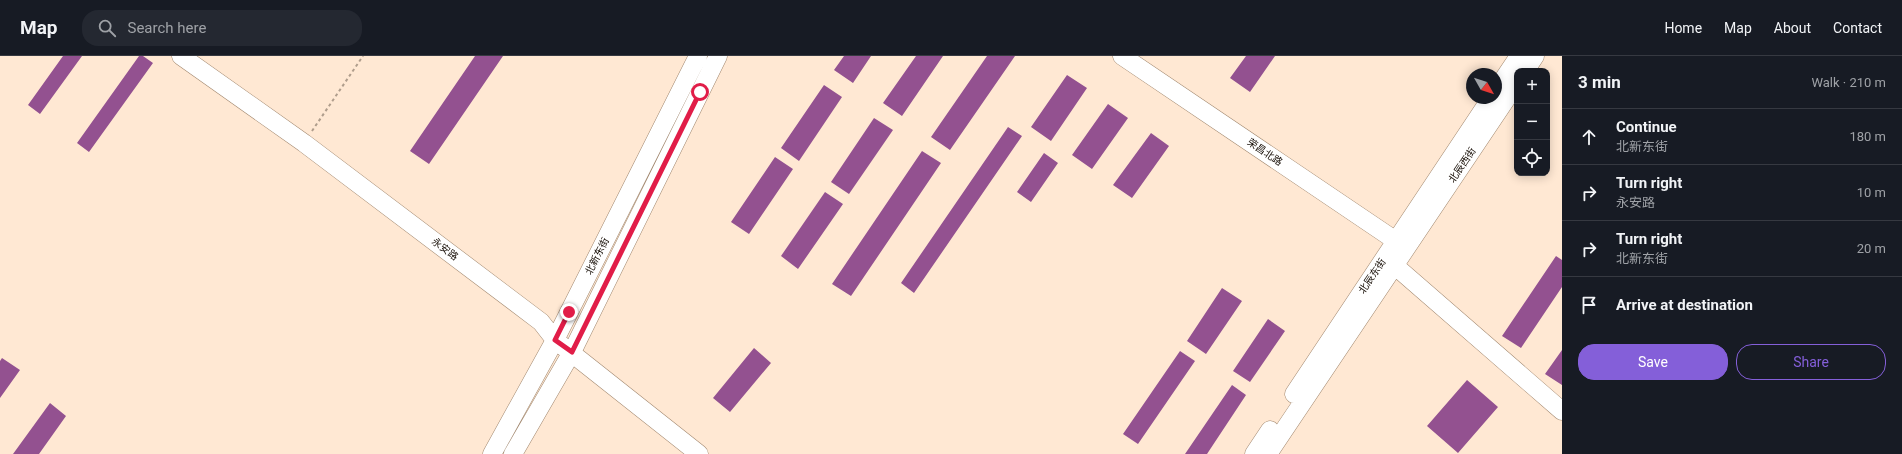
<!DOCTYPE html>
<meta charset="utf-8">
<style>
body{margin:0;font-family:Roboto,"Noto Sans SC",sans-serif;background:#242831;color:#f1f3f6}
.controls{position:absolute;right:12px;top:12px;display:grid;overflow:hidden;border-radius:8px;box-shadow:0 2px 10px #0003}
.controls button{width:36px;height:36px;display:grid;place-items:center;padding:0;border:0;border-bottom:1px solid #363941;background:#171b24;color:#f1f3f6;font:20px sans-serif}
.compass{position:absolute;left:1466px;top:12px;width:36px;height:36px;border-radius:50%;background:#171b24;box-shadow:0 2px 10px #0003;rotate:129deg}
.stop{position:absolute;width:12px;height:12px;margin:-9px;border:3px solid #e11d48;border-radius:50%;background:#fff}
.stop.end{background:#e11d48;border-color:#fff;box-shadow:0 1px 4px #0008}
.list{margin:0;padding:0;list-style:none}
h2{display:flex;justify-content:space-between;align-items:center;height:52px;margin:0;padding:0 16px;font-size:17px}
h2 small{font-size:13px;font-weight:400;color:#9ea1a6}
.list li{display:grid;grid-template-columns:26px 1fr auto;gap:12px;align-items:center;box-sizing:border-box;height:56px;padding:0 16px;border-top:1px solid #363941}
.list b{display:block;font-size:15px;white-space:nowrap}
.list p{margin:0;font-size:13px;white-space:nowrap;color:#9ea1a6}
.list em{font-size:13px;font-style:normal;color:#9ea1a6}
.actions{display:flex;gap:8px;padding:12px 16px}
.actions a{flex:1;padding:9px 0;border:1px solid #845fd9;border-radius:16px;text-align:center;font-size:14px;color:#845fd9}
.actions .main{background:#845fd9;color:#fff}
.icon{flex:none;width:22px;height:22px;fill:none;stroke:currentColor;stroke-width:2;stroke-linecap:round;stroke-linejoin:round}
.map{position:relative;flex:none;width:1562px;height:398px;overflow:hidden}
header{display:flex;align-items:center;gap:24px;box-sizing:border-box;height:56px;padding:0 20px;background:#171b24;border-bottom:1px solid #363941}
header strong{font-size:19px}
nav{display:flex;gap:22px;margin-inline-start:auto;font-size:14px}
.search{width:280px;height:36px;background:#242831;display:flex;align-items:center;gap:10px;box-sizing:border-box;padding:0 14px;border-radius:16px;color:#9ea1a6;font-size:15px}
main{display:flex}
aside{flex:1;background:#171b24}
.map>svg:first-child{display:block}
.building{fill:#935190}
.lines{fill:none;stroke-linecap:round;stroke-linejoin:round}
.secondary-casing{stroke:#a1876e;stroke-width:19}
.path{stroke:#af9d8c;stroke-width:2;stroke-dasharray:3 3;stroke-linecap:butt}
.secondary{stroke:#fff;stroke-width:18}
.route{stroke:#e11d48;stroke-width:5}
.labels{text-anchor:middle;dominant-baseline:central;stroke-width:3;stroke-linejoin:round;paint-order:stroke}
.street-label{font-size:10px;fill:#160d05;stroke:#fff}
</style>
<header>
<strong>Map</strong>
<div class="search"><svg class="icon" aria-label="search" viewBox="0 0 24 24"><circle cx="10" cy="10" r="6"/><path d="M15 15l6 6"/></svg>Search here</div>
<nav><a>Home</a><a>Map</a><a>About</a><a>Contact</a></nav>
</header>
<main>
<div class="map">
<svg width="1562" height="398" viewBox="0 0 1562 398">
<rect width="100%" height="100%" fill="#ffe8d3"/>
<path class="building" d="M63 0H82L40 58 28 49Z
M139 0H143L153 7 89 96 77 87Z
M475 0H503L429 108 410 95Z
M844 0H871L853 27 834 14Z
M916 0H943L902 60 883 47Z
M987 0H1015L950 94 931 81Z
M1246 0H1275L1250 36 1230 22Z
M1067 19 1087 32 1051 85 1031 71Z
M824 29 842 41 799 105 781 92Z
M1108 48 1128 62 1092 113 1072 99Z
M874 62 893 74 849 138 831 126Z
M1008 71 1022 80 914 237 901 227Z
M1151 77 1169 90 1132 142 1113 129Z
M922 95 941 107 851 240 832 228Z
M1044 97 1058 107 1031 146 1017 136Z
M775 101 793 113 749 178 731 166Z
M825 136 843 148 798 213 781 200Z
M1556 200 1562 204V231L1521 292 1502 280Z
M1222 232 1242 245 1206 298 1187 285Z
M1268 263 1285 275 1250 326 1233 315Z
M754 292 771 307 730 356 713 342Z
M1562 294V329L1545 318Z
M1180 295 1195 305 1138 388 1123 378Z
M2 302 20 314 0 342V305Z
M1467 324 1498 351 1458 397 1427 370Z
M1232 329 1246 339 1207 398H1185Z
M50 347 66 360 39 398H13Z"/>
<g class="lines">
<defs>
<path id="secondary" d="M181 0 304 87 541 266 555 284 699 398
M1122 0 1405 191
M1525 15 1535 0
M1496 34 1519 0
M1386 202 1562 355
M1294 338 1491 42
M492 398 555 284 698 0
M513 398 572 296 718 0
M1254 398 1270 374
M1268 398 1517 27"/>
</defs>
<use href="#secondary" class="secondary-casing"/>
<path class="path" d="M312 75 363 0"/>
<use href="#secondary" class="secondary"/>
</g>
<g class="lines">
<path class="route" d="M569 256 555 284 572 296 700 36"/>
</g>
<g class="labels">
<g class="street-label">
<text transform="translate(1265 96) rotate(34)">荣昌北路</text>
<text transform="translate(1462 109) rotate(-56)">北辰西街</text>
<text transform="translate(445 193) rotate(37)">永安路</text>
<text transform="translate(597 200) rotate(-63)">北新东街</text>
<text transform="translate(1372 220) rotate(-56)">北辰东街</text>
</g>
</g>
</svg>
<div class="controls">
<button>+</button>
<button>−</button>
<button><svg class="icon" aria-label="locate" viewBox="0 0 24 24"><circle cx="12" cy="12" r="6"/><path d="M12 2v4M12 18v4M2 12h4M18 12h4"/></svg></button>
</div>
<svg class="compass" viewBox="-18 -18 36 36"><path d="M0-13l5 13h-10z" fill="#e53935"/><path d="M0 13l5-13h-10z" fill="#9ea1a6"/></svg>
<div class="stop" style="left:700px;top:36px"></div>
<div class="stop end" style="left:569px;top:256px"></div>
</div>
<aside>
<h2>3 min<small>Walk · 210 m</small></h2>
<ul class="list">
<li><svg class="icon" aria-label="ahead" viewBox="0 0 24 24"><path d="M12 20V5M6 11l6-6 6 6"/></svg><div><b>Continue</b><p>北新东街</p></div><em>180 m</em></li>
<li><svg class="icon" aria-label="right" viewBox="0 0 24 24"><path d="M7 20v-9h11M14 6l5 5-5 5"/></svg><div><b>Turn right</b><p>永安路</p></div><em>10 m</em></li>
<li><svg class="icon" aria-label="right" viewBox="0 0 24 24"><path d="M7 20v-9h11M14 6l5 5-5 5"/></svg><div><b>Turn right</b><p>北新东街</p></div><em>20 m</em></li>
<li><svg class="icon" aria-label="arrive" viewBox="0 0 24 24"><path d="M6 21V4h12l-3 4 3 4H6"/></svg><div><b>Arrive at destination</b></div></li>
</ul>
<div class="actions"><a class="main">Save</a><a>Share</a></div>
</aside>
</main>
